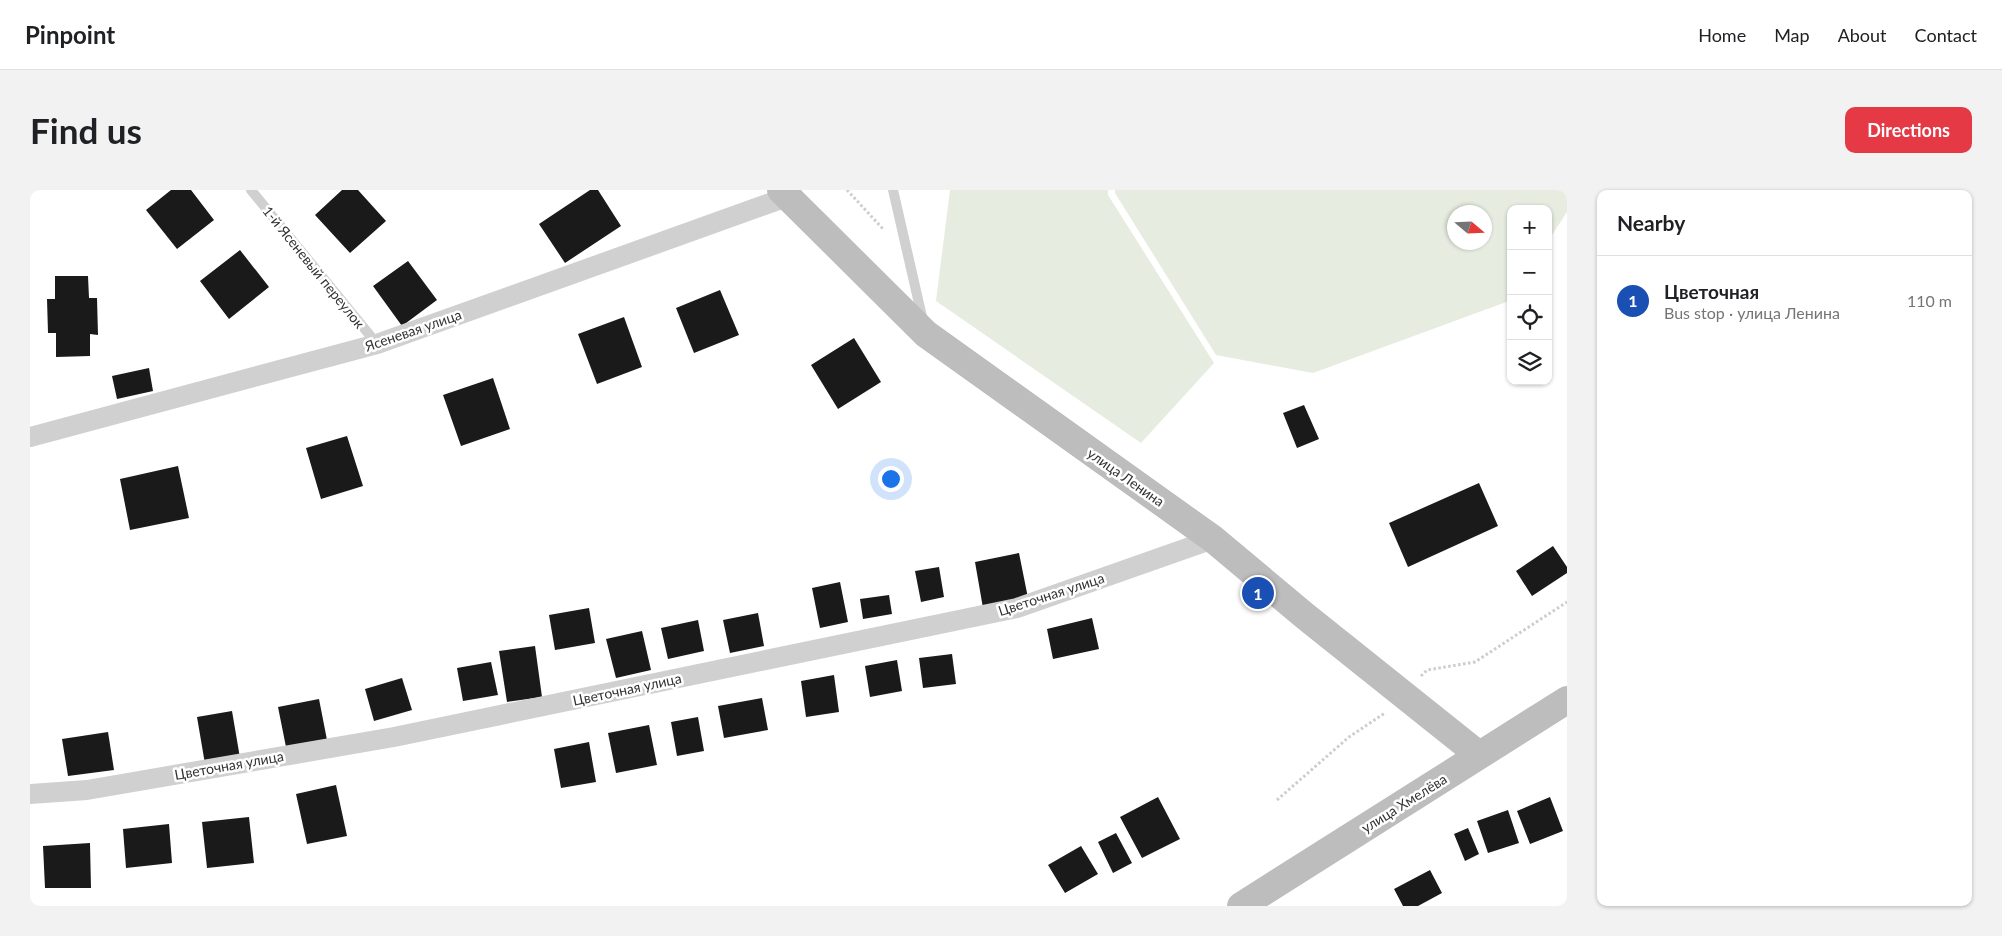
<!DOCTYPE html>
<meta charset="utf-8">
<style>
body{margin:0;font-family:Lato,sans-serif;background:#f2f2f2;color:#202124}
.controls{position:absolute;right:15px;top:15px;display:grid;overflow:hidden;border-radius:10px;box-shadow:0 1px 4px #0004}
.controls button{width:45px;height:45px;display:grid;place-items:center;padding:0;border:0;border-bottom:1px solid #e0e0e0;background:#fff;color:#202124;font:25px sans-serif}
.compass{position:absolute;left:1417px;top:15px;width:45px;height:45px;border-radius:50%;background:#fff;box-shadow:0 1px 4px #0004;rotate:109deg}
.you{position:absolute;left:860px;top:288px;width:18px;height:18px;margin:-12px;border:4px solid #fff;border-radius:50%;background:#1a73e8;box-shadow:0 0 0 8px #1a73e833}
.badge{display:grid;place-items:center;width:32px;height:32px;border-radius:50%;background:#e63946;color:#fff;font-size:16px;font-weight:700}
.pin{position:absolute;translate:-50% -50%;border:2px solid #fff;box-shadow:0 1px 5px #0006}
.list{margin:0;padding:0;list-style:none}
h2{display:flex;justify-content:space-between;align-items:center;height:65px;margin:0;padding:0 20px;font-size:21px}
h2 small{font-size:16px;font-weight:400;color:#757577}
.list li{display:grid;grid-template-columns:32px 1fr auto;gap:15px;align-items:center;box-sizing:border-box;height:90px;padding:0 20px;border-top:1px solid #e0e0e0}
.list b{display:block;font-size:19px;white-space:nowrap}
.list p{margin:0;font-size:16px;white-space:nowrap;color:#757577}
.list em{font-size:16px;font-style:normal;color:#757577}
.icon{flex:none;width:28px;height:28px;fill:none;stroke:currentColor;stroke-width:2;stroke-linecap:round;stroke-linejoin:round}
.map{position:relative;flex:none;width:1537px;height:716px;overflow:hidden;border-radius:10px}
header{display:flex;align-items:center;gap:30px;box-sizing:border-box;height:70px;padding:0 25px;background:#fff;border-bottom:1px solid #e0e0e0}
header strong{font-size:24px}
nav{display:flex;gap:28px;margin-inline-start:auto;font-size:18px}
.intro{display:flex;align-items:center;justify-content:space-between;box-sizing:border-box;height:120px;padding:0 30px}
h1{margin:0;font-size:35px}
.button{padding:12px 22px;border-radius:10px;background:#e63946;color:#fff;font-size:18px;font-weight:700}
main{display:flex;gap:30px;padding:0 30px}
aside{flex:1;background:#fff;border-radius:10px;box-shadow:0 1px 4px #0004}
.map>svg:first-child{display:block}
.green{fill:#e6ecdf;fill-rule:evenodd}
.building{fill:#1a1a1a}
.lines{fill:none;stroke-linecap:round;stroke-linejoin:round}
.path{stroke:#cdcdcd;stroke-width:3;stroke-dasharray:2.5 2.5;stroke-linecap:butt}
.lane{stroke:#d0d0d0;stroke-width:10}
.street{stroke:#d0d0d0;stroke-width:20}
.secondary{stroke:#bdbdbd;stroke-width:28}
.labels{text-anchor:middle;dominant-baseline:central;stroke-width:5;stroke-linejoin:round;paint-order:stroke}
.street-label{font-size:14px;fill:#333;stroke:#fff}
</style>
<header>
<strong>Pinpoint</strong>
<nav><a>Home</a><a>Map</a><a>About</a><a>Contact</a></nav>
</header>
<div class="intro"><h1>Find us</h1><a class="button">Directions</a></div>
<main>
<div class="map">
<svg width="1537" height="716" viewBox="0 0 1537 716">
<rect width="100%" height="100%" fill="#fff"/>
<path class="green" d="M920 0H1078V5L1184 173 1111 253 906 111Z
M1085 0H1537V22L1518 51V19H1481L1479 111 1283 183 1186 165 1085 3ZM1424 22H1454V52H1424Z"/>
<path class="building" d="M141 0H161L184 30 147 59 116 20Z
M312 0H328L356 31 320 63 285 25Z
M560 0H568L591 36 535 73 509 34Z
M210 60 239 97 199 129 170 91Z
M378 71 407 110 372 136 343 96Z
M25 86H58L59 108H67L68 145 60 144V166L26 167V143H18L17 109H25Z
M690 100 709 145 664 163 646 118Z
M594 127 612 177 567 194 548 144Z
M824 148 851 192 808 219 781 175Z
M119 178 123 201 87 209 82 186Z
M463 188 480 239 431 256 413 205Z
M1274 215 1289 249 1267 258 1253 223Z
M317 246 333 296 291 309 276 258Z
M148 276 159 328 100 340 90 289Z
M1449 293 1468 336 1378 377 1359 333Z
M1523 356 1537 377V383L1502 406 1486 381Z
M989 363 998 408 953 418 945 372Z
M909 377 914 407 891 412 885 381Z
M810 392 818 432 790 438 782 398Z
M859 405 862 424 833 429 830 409Z
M559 418 565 453 525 460 519 425Z
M728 423 734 456 700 463 693 430Z
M1062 428 1069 459 1023 469 1017 439Z
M668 430 674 461 638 469 631 438Z
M612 441 621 480 586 488 576 449Z
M505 456 512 507 477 512 469 461Z
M922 464 926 494 893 498 889 468Z
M867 470 872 501 840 507 835 476Z
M461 472 468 505 433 511 427 478Z
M804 485 809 522 776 527 771 491Z
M372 488 382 520 344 531 335 499Z
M732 508 738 540 694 548 688 516Z
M289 509 297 550 256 557 248 517Z
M202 521 210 568 175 574 167 527Z
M668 527 674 561 647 566 641 532Z
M619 535 627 575 586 583 578 543Z
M78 542 84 580 38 586 32 549Z
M559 552 566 592 531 598 524 559Z
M306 595 317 646 277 654 266 604Z
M1128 607 1150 649 1112 668 1090 627Z
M1520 607 1533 641 1500 654 1487 621Z
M1478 620 1489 653 1458 663 1447 631Z
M219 627 224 673 177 678 172 632Z
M139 634 142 673 96 678 93 639Z
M1438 638 1449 664 1435 671 1424 644Z
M1086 643 1102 673 1083 683 1068 652Z
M60 653 61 698H15L13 656Z
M1051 656 1068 684 1035 703 1018 675Z
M1400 680 1412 703 1388 716H1373L1364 699Z"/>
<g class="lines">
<path class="path" d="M817 0 854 40
M1391 486 1397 480 1445 472 1537 412
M1247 610 1319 547 1355 523"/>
<path class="lane" d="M221 0 347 154
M863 0 893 131"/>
<path class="street" d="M0 247 347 154 757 7
M0 604 57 600 364 547 987 418 1183 349"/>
<path class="secondary" d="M751 0 896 144 1183 349 1275 426 1449 565
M1211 716 1537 510"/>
</g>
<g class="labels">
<g class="street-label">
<text transform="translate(284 77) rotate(51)">1-й Ясеневый переулок</text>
<text transform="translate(383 140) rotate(-19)">Ясеневая улица</text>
<text transform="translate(1096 287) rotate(35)">улица Ленина</text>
<text transform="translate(1021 404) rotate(-18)">Цветочная улица</text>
<text transform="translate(597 499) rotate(-12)">Цветочная улица</text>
<text transform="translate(199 575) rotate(-10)">Цветочная улица</text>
<text transform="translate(1374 613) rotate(-32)">улица Хмелёва</text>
</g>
</g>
</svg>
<div class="controls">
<button>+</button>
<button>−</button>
<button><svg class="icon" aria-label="locate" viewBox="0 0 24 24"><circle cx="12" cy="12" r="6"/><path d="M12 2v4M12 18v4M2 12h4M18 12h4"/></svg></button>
<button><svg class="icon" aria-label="layers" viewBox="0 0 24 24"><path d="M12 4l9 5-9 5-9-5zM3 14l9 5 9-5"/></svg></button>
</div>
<svg class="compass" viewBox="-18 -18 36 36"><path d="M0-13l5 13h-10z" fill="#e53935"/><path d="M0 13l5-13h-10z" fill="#757577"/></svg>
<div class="you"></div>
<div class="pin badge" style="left:1228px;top:403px;background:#1a4fb4">1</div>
</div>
<aside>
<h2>Nearby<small></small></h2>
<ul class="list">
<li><span class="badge" style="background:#1a4fb4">1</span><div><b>Цветочная</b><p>Bus stop · улица Ленина</p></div><em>110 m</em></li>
</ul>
</aside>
</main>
